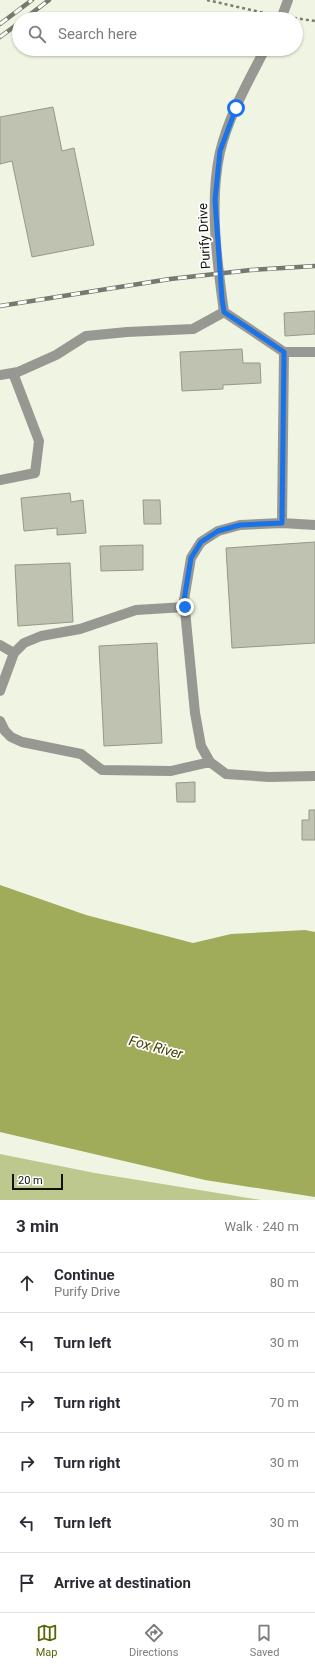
<!DOCTYPE html>
<meta charset="utf-8">
<style>
body{margin:0;font-family:Roboto,sans-serif;background:#f2f2f3;color:#2b2b33}
.scale{position:absolute;left:12px;bottom:10px;width:51px;box-sizing:border-box;padding-left:4px;border:2px solid #10110b;border-top:0;font-size:11px;line-height:14px;white-space:nowrap;color:#10110b;-webkit-text-stroke:3px #fff;paint-order:stroke}
.stop{position:absolute;width:12px;height:12px;margin:-9px;border:3px solid #1a73e8;border-radius:50%;background:#fff}
.stop.end{background:#1a73e8;border-color:#fff;box-shadow:0 1px 4px #0008}
.list{margin:0;padding:0;list-style:none}
h2{display:flex;justify-content:space-between;align-items:center;height:52px;margin:0;padding:0 16px;font-size:17px}
h2 small{font-size:13px;font-weight:400;color:#7c7c81}
.list li{display:grid;grid-template-columns:26px 1fr auto;gap:12px;align-items:center;box-sizing:border-box;height:60px;padding:0 16px;border-top:1px solid #e1e1e2}
.list b{display:block;font-size:15px;white-space:nowrap}
.list p{margin:0;font-size:13px;white-space:nowrap;color:#7c7c81}
.list em{font-size:13px;font-style:normal;color:#7c7c81}
.icon{flex:none;width:22px;height:22px;fill:none;stroke:currentColor;stroke-width:2;stroke-linecap:round;stroke-linejoin:round}
.map{position:relative;flex:none;width:315px;height:1200px;overflow:hidden}
.search{position:absolute;background:#fff;box-shadow:0 1px 3px #0004;left:12px;right:12px;top:12px;height:44px;display:flex;align-items:center;gap:10px;box-sizing:border-box;padding:0 14px;border-radius:22px;color:#7c7c81;font-size:15px}
.sheet{height:412px;background:#fff}
nav{display:flex;justify-content:space-around;align-items:center;box-sizing:border-box;height:56px;border-top:1px solid #e1e1e2;background:#fff;font-size:11px;color:#7c7c81}
nav a{display:grid;justify-items:center;gap:2px}
nav .on{color:#5b6506}
.map>svg:first-child{display:block}
.green{fill:#bdc88e}
.water{fill:#a0ac5a}
.building{fill:#bfc2b1;stroke:#959888}
.lines{fill:none;stroke-linecap:round;stroke-linejoin:round}
.path{stroke:#7a7d71;stroke-width:2.5;stroke-dasharray:3 3;stroke-linecap:butt}
.lane{stroke:#979891;stroke-width:10}
.street{stroke:#979891;stroke-width:10}
.rail-casing{stroke:#76796d;stroke-width:4.5}
.rail{stroke:#fff;stroke-width:3;stroke-dasharray:9;stroke-linecap:butt}
.route{stroke:#1a73e8;stroke-width:5}
.labels{text-anchor:middle;dominant-baseline:central;stroke-width:3.5;stroke-linejoin:round;paint-order:stroke}
.street-label{font-size:13px;fill:#10110b;stroke:#fff}
.water-label{font-size:14px;font-style:italic;fill:#3d4402;stroke:#fff}
</style>
<div class="map">
<svg width="315" height="1200" viewBox="0 0 315 1200">
<rect width="100%" height="100%" fill="#f0f4e2"/>
<path class="green" d="M0 1154 95 1173 261 1200H0Z"/>
<path class="water" d="M0 885 86 915 193 943 231 934 305 930 315 932V1197L205 1180 0 1132Z"/>
<path class="building" d="M53 107 62 151 74 148 94 245 32 257 12 161 0 164V117Z
M315 311V334L285 336 284 313Z
M242 349 243 363H260L261 383 223 385V389L182 391 180 352Z
M70 493 71 502 83 500 86 533 57 535V528L24 531 21 498Z
M143 500H160L161 524H144Z
M315 542V643L232 648 226 548Z
M143 545V570L101 571 100 546Z
M70 563 73 622 18 626 15 565Z
M157 643 162 743 104 746 99 646Z
M195 782V802H177L176 783Z
M309 810H315V840H302V820H309Z"/>
<g class="lines">
<path class="path" d="M207 0 269 14
M294 18 315 21"/>
<path class="lane" d="M284 352 282 523 315 525
M0 375 18 372 56 355 86 336 127 332 193 329 224 312 284 352H315
M0 480 35 473 39 441 13 373
M282 523 240 525 218 531 201 542 191 558 184 600 195 713 201 746 210 762 226 774 269 777 315 776
M0 645 14 653
M0 691 14 653 24 643 41 636 80 629 136 610 185 607
M0 721 5 731 11 737 22 742 81 754 102 770 171 771 210 762"/>
<path class="street" d="M281 19 288 0
M224 312C217 262 209 202 220 152 229 115 248 82 265 49"/>
<defs>
<path id="rail" d="M24 19 49 0
M0 24 32 0
M0 37 19 23
M0 306 170 279 251 270 315 266"/>
</defs>
<use href="#rail" class="rail-casing"/>
<use href="#rail" class="rail"/>
</g>
<g class="lines">
<path class="route" d="M185 607 184 600 191 558 201 542 218 531 240 525 282 523 284 352 224 312 222 299 215 200 220 151 236 108"/>
</g>
<g class="labels">
<g class="street-label">
<text transform="translate(204 236) rotate(-93)">Purify Drive</text>
</g>
<g class="water-label">
<text transform="translate(156 1047) rotate(15)">Fox River</text>
</g>
</g>
</svg>
<div class="scale">20 m</div>
<div class="stop" style="left:236px;top:108px"></div>
<div class="stop end" style="left:185px;top:607px"></div>
<div class="search"><svg class="icon" aria-label="search" viewBox="0 0 24 24"><circle cx="10" cy="10" r="6"/><path d="M15 15l6 6"/></svg>Search here</div>
</div>
<section class="sheet">
<h2>3 min<small>Walk · 240 m</small></h2>
<ul class="list">
<li><svg class="icon" aria-label="ahead" viewBox="0 0 24 24"><path d="M12 20V5M6 11l6-6 6 6"/></svg><div><b>Continue</b><p>Purify Drive</p></div><em>80 m</em></li>
<li><svg class="icon" aria-label="left" viewBox="0 0 24 24"><path d="M17 20v-9H6M10 6l-5 5 5 5"/></svg><div><b>Turn left</b></div><em>30 m</em></li>
<li><svg class="icon" aria-label="right" viewBox="0 0 24 24"><path d="M7 20v-9h11M14 6l5 5-5 5"/></svg><div><b>Turn right</b></div><em>70 m</em></li>
<li><svg class="icon" aria-label="right" viewBox="0 0 24 24"><path d="M7 20v-9h11M14 6l5 5-5 5"/></svg><div><b>Turn right</b></div><em>30 m</em></li>
<li><svg class="icon" aria-label="left" viewBox="0 0 24 24"><path d="M17 20v-9H6M10 6l-5 5 5 5"/></svg><div><b>Turn left</b></div><em>30 m</em></li>
<li><svg class="icon" aria-label="arrive" viewBox="0 0 24 24"><path d="M6 21V4h12l-3 4 3 4H6"/></svg><div><b>Arrive at destination</b></div></li>
</ul>
</section>
<nav>
<a class="on"><svg class="icon" aria-label="map" viewBox="0 0 24 24"><path d="M3 6l6-2 6 2 6-2v14l-6 2-6-2-6 2zM9 4v14M15 6v14"/></svg>Map</a>
<a><svg class="icon" aria-label="directions" viewBox="0 0 24 24"><path d="M12 3l9 9-9 9-9-9zM9 14v-3h6M13 9l2 2-2 2"/></svg>Directions</a>
<a><svg class="icon" aria-label="saved" viewBox="0 0 24 24"><path d="M7 4h10v16l-5-4-5 4z"/></svg>Saved</a>
</nav>
